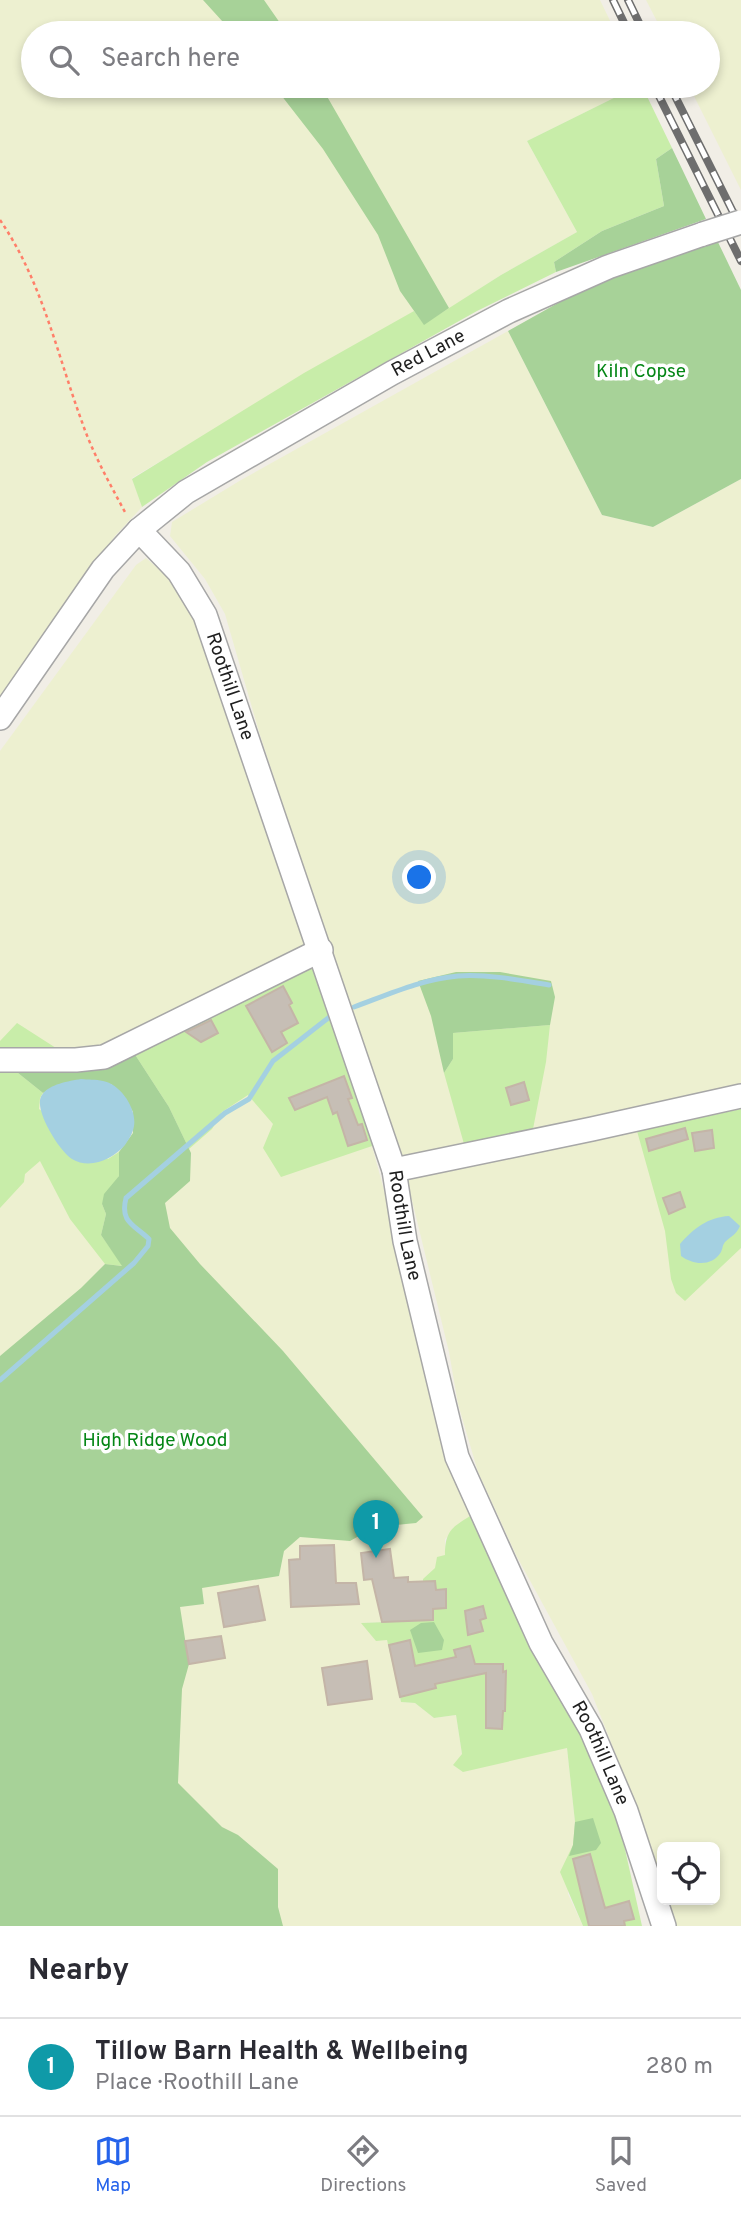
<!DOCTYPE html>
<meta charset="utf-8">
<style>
body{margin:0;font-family:Overpass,sans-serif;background:#f2f2f3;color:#2b2b33}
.controls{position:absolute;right:21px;bottom:21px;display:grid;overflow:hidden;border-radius:10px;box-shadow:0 4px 10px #0003}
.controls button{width:63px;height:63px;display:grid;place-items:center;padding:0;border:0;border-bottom:2px solid #e1e1e2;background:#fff;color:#2b2b33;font:35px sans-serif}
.you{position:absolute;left:420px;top:878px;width:24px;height:24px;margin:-18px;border:5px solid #fff;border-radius:50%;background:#1a73e8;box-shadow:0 0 0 10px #1a73e833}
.badge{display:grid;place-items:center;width:46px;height:46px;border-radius:50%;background:#2563eb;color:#fff;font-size:23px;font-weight:700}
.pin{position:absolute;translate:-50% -58px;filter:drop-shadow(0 2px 4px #0008)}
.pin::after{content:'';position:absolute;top:37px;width:24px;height:21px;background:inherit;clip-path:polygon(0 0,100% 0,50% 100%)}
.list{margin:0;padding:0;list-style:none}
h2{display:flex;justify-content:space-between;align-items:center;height:91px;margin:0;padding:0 28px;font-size:30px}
h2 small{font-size:23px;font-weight:400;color:#7c7c81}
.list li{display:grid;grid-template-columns:46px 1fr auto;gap:21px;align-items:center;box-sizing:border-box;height:98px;padding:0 28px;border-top:2px solid #e1e1e2}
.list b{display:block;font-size:26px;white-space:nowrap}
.list p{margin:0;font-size:23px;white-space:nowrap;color:#7c7c81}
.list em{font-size:23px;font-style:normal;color:#7c7c81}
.icon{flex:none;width:38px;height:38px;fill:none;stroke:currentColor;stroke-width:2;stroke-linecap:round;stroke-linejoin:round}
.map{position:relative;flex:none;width:741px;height:1926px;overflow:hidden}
.search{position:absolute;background:#fff;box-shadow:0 4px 10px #0003;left:21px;right:21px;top:21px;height:77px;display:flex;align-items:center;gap:18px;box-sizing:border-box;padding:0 24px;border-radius:38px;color:#7c7c81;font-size:26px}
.sheet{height:189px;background:#fff}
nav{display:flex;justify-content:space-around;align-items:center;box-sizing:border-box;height:98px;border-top:2px solid #e1e1e2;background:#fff;font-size:19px;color:#7c7c81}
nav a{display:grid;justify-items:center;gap:4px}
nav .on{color:#2563eb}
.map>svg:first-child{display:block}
.farmland{fill:#edf0d0;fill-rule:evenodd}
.grass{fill:#c8eda9}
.forest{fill:#a7d298}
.water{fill:#a4d0e1}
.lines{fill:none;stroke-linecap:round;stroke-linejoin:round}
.stream{stroke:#a4d0e1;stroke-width:5}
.building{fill:#c6beb5;stroke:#c4b5a7;stroke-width:2}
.minor-casing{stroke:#a7a7a7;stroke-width:26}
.path{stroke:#ff7f69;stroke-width:2.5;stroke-dasharray:3.5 3.5;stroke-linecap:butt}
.minor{stroke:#fff;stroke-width:23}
.rail-casing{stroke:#6e6e6e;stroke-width:8}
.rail{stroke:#fff;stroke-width:5;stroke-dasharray:16;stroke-linecap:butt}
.minor-bridge-casing{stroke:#a7a7a7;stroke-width:26;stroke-linecap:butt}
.minor-bridge{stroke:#fff;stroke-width:23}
.labels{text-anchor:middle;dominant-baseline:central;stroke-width:7;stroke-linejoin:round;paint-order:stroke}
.street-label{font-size:19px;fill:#202020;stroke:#fff}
.park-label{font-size:19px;fill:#058616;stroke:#fff}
</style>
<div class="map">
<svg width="741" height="1926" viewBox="0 0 741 1926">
<rect width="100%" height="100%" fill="#f1eee6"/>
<path class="farmland" d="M0 0H600L616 33H33V86H638L527 141 577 232 501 275 424 325 415 311 132 478 142 507 115 536 0 696Z
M646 0H741V190L689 86H708V33H663Z
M508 331 602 515 653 527 741 479V1926H675L667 1900H715V1847H662V1886L627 1783 592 1694 516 1555 478 1472 458 1404 449 1352 401 1155 348 1003 260 735 225 614 205 579 170 536 172 522 241 480Z
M146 558 180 588 201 629 274 857 306 938 378 1144 372 1146 472 1515 445 1539V1555L433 1611V1620L362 1623 387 1639 401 1702 415 1703 434 1718 456 1715 462 1754 567 1748 575 1822 573 1845 569 1856 568 1894 583 1926H0V751L136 565ZM221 1636 224 1658 189 1664 185 1641Z"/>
<path class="grass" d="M638 86H642L672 148 656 159 664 206 602 231 554 262 556 272 477 311 207 462 142 507 132 479 304 373 414 311 424 324 501 275 577 232 527 141Z
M314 964 378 1144 281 1177 263 1148 273 1124 248 1095 222 1112 212 1129 189 1149 169 1107 134 1053Z
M17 1023 56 1048 90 1052 0 1054V1041Z
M550 1025 546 1062 533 1129 464 1144 444 1073 453 1059V1033Z
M0 1067 18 1073 43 1093 40 1098 39 1109 108 1159 119 1152V1176L102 1204 106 1214 101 1235 123 1266 105 1264 70 1219 40 1161 25 1174 24 1182 0 1208Z
M741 1109V1248L685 1301 676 1293 671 1279 665 1231 637 1131Z
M472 1515 587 1742 617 1813 642 1926H583L560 1872 573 1845 575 1822 567 1748 463 1772 453 1765 462 1754 456 1715 434 1718 415 1703 401 1702 387 1640 376 1641 361 1623 433 1620 424 1611 423 1579 435 1568 437 1557 445 1555C445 1531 452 1527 472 1515Z"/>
<path class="forest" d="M203 0H264L287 33H233Z
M274 86H321L449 308 424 325 400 291 378 235 323 149Z
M672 148 706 219 556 272 554 262 602 231 664 206 656 159Z
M716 238 741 290V479L653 527 602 515 508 331 606 276Z
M456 972H500L551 981 555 997 550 1025 453 1033V1059L444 1073 431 1016 418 981Z
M134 1053 169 1107 191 1153 190 1181 165 1203 170 1228 200 1264 283 1351 423 1517 416 1523 386 1526 366 1532 350 1541 300 1537 284 1551 279 1576 202 1588 204 1604 180 1607 189 1664 182 1689 178 1783 222 1827 238 1835 278 1869V1907L283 1926H0V1356L81 1288 105 1264 122 1266 101 1235 106 1214 102 1204 104 1194 119 1176V1152L133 1133V1112L123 1095 111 1084 53 1087 43 1093 18 1073 0 1067Z
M434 1622 444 1640 442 1650 418 1653 410 1630 421 1623Z
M593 1818 601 1843 596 1850 569 1856 573 1845 575 1822Z"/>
<path class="water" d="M81 1079C88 1080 96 1079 103 1081 120 1084 137 1108 134 1126 133 1133 129 1139 125 1145 113 1159 90 1170 72 1159 60 1152 32 1108 42 1095 49 1084 69 1081 81 1079Z
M729 1216 740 1226C736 1235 731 1236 725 1242 722 1246 723 1248 721 1252 712 1267 693 1265 681 1256L680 1244C693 1229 708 1217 729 1216Z"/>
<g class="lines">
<path class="stream" d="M354 1007C387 995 422 979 458 976 488 974 519 980 549 985
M0 1380 134 1263 148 1246 149 1239C133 1224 120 1222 126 1198L225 1113 249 1099 273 1061 332 1015"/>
</g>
<path class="building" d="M283 986 292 1003 289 1005 298 1023 281 1032 287 1043 272 1052 246 1006Z
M211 1020 218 1033 201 1042 186 1032Z
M344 1076 352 1098 348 1099 358 1125 362 1124 367 1140 348 1146 337 1112 333 1114 327 1097 295 1110 289 1098Z
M524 1082 529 1100 511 1105 506 1088Z
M685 1128 688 1139 649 1151 646 1139Z
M712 1130 714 1148 695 1151 692 1133Z
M680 1192 685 1207 669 1214 663 1198Z
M334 1545 336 1583H356L359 1604 291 1607 289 1560 300 1559V1546Z
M390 1549 394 1578 408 1577V1582L435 1581 436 1590 446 1589V1608L433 1609V1620L382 1622 372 1579 364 1580 361 1553Z
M258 1586 265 1620 224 1627 218 1593Z
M483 1606 486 1618 480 1620 483 1631 468 1635 465 1611Z
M221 1636 225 1658 189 1664 185 1641Z
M410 1640 415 1666 456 1657 454 1650 470 1646 475 1664H503V1672L506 1671 505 1711H503L502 1729 486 1728V1673L435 1684 436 1688 400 1697 389 1645Z
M367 1661 372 1699 328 1705 322 1668Z
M590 1854 605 1908 629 1901 634 1919 624 1921 625 1926H589L573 1859Z"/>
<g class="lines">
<defs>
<g id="minor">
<path id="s1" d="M139 530 179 572 205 615 394 1170 405 1241 457 1457 541 1643 591 1729 626 1811 664 1926"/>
<path id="s2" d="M0 718 103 569 139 530 186 492 392 373 509 311 608 267 703 234"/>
<path d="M0 1060H76L104 1057 321 950"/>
<path d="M394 1170 592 1129 741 1096"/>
</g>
</defs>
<use href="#minor" class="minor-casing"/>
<path class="path" d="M0 220C42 281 57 354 82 422 93 454 110 484 126 514"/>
<use href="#minor" class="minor"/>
<defs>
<path id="rail" d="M613 0 629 33
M628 0 644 33
M654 86 741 261
M670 86 741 228"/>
</defs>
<use href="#rail" class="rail-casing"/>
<use href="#rail" class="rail"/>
<defs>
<path id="minor-bridge" d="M703 234 741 222"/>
</defs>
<use href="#minor-bridge" class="minor-bridge-casing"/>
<use href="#minor-bridge" class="minor-bridge"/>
</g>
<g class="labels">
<g class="street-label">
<text stroke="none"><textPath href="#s2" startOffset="574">Red Lane</textPath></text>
<text stroke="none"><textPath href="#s1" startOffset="184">Roothill Lane</textPath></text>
<text stroke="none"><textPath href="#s1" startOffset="751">Roothill Lane</textPath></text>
<text stroke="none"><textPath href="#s1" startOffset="1318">Roothill Lane</textPath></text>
</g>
<g class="park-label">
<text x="641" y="372">Kiln Copse</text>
<text x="155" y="1441">High Ridge Wood</text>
</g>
</g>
</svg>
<div class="controls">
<button><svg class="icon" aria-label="locate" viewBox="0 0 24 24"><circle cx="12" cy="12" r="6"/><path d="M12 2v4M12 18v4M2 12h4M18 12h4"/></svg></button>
</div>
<div class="you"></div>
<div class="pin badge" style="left:376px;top:1558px;background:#0f9aa8">1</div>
<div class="search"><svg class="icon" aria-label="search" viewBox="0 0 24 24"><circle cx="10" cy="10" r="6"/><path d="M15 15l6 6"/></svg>Search here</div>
</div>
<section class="sheet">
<h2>Nearby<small></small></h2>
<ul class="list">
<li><span class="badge" style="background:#0f9aa8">1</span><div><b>Tillow Barn Health &amp; Wellbeing</b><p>Place · Roothill Lane</p></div><em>280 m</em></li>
</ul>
</section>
<nav>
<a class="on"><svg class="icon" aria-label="map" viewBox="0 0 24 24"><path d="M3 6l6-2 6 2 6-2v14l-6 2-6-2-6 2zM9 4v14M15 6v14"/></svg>Map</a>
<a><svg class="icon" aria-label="directions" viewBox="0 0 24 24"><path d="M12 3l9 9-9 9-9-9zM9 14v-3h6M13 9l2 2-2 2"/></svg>Directions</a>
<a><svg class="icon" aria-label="saved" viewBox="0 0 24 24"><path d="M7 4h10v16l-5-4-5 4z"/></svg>Saved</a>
</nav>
